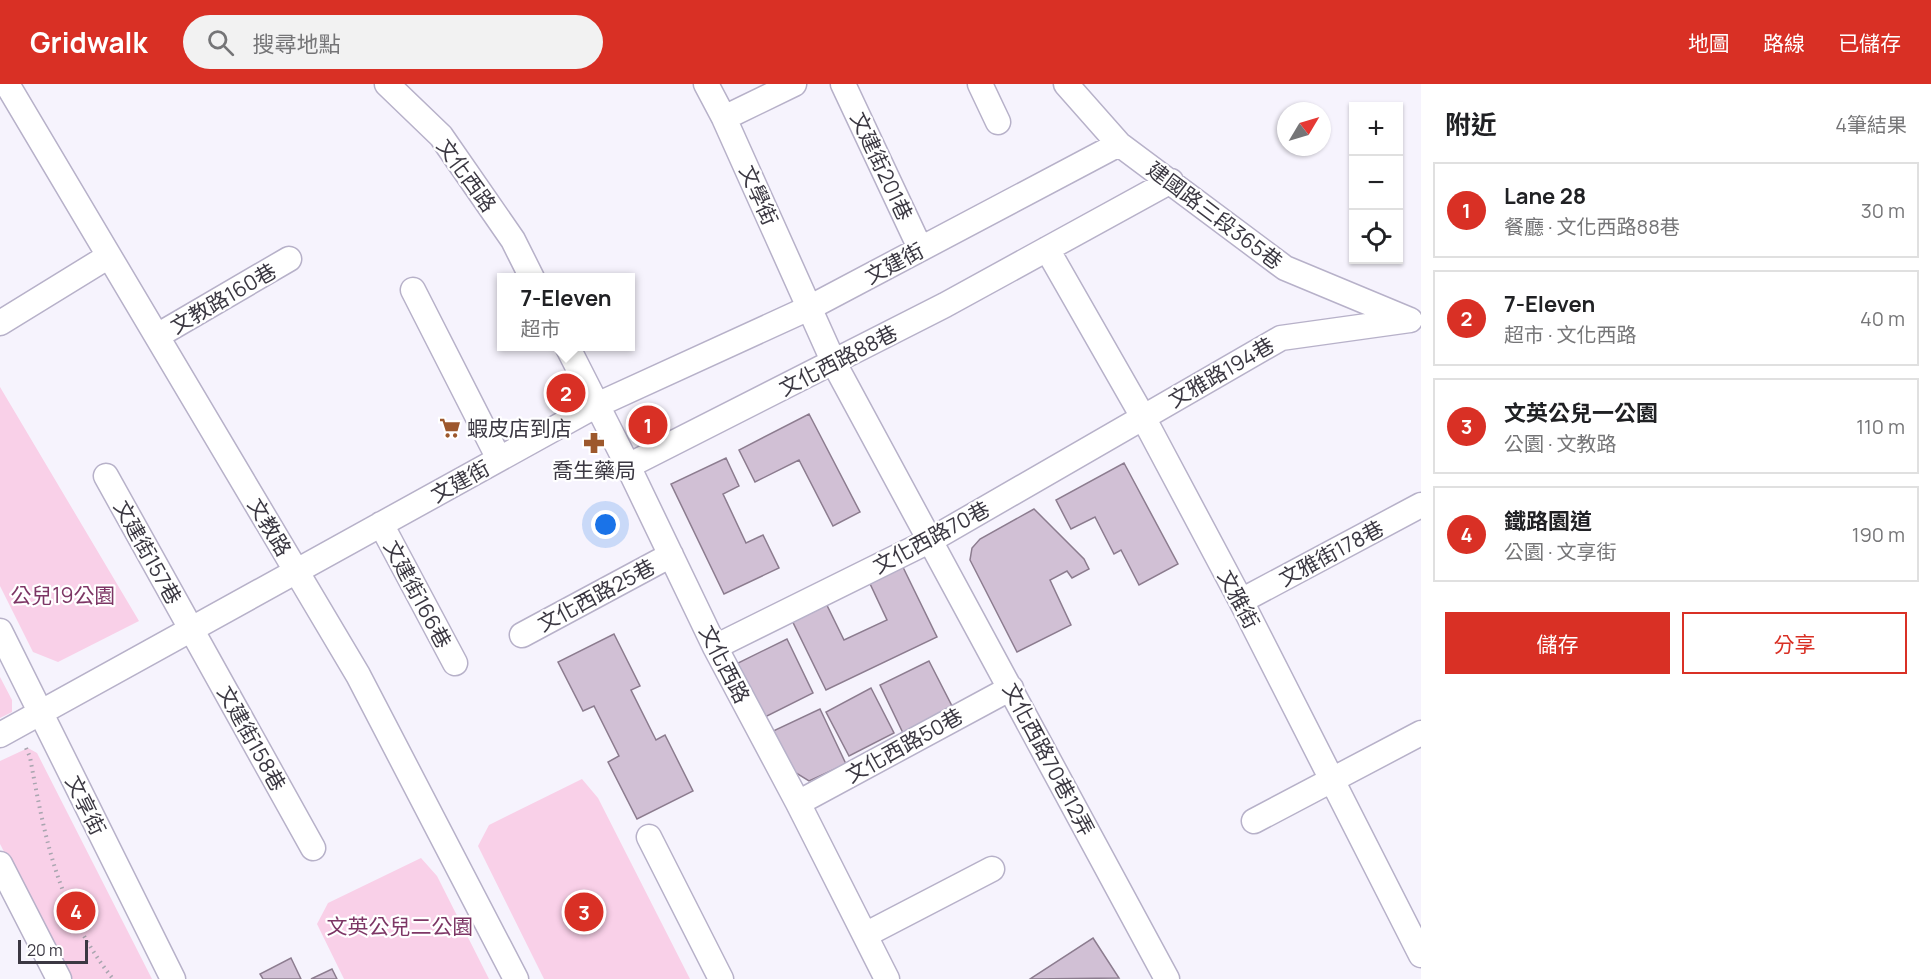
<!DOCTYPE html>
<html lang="zh-TW">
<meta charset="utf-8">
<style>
body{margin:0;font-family:Manrope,"Noto Sans TC",sans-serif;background:#f2f2f2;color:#202124}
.controls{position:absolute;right:18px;top:18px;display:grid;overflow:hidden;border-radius:0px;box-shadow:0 2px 4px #0004}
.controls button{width:54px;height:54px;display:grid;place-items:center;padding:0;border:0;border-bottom:2px solid #e0e0e0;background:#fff;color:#202124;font:30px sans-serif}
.compass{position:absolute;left:1277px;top:18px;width:54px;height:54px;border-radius:50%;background:#fff;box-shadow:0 2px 4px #0004;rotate:52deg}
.scale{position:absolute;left:18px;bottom:15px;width:70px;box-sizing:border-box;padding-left:6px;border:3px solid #3b3842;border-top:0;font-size:16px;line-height:21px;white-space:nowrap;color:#3b3842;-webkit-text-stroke:4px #fff;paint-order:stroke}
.you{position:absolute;left:606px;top:441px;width:21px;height:21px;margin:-15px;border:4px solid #fff;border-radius:50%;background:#1a73e8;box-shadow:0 0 0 9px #1a73e833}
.badge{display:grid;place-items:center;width:39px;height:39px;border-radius:50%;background:#d93025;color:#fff;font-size:20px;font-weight:700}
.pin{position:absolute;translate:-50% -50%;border:3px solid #fff;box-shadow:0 2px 6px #0006}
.popup{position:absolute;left:497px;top:189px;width:138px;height:78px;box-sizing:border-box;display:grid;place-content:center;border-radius:0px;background:#fff;filter:drop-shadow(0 2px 4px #0005);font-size:20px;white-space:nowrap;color:#757577}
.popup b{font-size:22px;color:#202124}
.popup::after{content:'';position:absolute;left:50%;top:100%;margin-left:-12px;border:12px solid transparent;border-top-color:#fff}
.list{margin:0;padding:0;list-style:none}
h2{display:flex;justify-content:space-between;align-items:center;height:78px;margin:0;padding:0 24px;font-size:26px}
h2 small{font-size:20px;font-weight:400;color:#757577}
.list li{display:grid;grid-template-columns:39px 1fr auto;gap:18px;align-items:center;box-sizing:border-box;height:96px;margin:0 12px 12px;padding:0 12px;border:2px solid #e0e0e0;border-radius:0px}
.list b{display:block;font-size:22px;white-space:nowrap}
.list p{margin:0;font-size:20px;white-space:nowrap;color:#757577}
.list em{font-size:20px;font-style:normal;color:#757577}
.actions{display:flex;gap:12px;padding:18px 24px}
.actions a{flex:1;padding:14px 0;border:2px solid #d93025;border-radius:0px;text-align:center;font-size:21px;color:#d93025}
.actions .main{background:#d93025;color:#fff}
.icon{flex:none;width:33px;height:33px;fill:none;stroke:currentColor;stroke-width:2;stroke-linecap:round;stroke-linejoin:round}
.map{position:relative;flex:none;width:1421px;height:895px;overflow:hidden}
header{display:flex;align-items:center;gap:36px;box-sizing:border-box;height:84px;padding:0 30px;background:#d93025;color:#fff}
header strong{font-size:28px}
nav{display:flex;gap:33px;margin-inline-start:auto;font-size:21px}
.search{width:420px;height:54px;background:#f2f2f2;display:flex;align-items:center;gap:15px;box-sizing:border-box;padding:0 21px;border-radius:33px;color:#757577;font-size:22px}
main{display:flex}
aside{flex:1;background:#fff}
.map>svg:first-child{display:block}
.green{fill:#f9d0e8}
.building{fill:#d1c0d5;stroke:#8c7c8f;stroke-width:1.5}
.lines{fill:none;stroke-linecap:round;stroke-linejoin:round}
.minor-casing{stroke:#b7b1c9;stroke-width:27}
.path{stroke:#a8a5af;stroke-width:4;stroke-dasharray:1.5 4.5;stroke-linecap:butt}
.minor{stroke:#fff;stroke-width:24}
.labels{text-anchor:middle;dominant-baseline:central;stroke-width:4.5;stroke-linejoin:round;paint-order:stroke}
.street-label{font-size:21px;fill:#3b3842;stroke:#fff}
.poi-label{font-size:21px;fill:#3b3842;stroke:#fff;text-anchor:start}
.park-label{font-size:21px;fill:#7d3665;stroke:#fff}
</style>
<header>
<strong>Gridwalk</strong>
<div class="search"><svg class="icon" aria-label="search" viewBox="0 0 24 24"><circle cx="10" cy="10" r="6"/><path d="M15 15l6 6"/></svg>搜尋地點</div>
<nav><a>地圖</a><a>路線</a><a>已儲存</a></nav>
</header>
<main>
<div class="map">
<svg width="1421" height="895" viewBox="0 0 1421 895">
<rect width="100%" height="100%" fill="#f6f3fd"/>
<path class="green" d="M0 303 139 537 58 578 33 568 0 502Z
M0 593 12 616V628L0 634Z
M28 664 37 669 152 895H70L0 760V677Z
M582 695 598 714 690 895H544L478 762 489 741Z
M421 774 437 792 489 895H344L317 840 328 819Z"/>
<path class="building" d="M809 330 860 428 833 442 799 376 755 398 739 366Z
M726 374 739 402 723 410 746 459 763 451 779 484 724 510 671 400Z
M1124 379 1178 480 1139 501 1121 466 1114 470 1095 433 1071 445 1056 416Z
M1034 425 1084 475 1089 485 1072 494 1067 487 1050 496 1071 541 1017 568 970 476 972 464 980 455Z
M898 473 937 553 826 606 783 518 817 501 844 556 887 536 865 489Z
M614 550 640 602 631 606 656 656 665 651 693 707 637 735 608 678 619 672 594 622 583 627 558 578Z
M787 555 813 609 763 634 736 580Z
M929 577 953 624 903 649 880 601Z
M871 604 894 649 849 672 826 628Z
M820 625 846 680 809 697 788 684 771 648Z
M1093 854 1119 894 1030 895Z
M291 874 301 895H263L260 890Z
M332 885 337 895H311Z"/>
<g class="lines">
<defs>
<path id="minor" d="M7 0 358 591 516 895
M387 0 441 52 513 156 532 194
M706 0 724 34 834 279 1167 895
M843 0 920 164
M980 0 998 38
M1066 0 1119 60 1285 184 1410 236
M724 34 794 0
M1047 165 1143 333 1241 517 1421 871
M413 206 499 375
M0 239 109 172
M157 252 289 175
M567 262 628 382 715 563 798 719 887 895
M628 382 945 221 1171 97
M106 392 313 764
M381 440 455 579
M1241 517 1421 421
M0 547 173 895
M522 551 671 471
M715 563 929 457 1281 254 1410 236
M0 651 597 321 809 224 1119 60
M798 719 1011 604
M1254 737 1421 649
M649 753 721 895
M0 780 59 895
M865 851 992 785"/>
</defs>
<use href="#minor" class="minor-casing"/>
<path class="path" d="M26 664 30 673C45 756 59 827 113 895"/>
<use href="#minor" class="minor"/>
</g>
<defs>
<symbol id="supermarket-bare" viewBox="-9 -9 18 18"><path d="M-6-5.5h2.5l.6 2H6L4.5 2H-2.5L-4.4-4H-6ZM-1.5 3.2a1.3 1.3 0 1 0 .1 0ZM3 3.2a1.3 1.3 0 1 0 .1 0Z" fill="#9d582c" stroke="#fff" stroke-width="2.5" paint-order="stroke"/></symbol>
<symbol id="pharmacy-bare" viewBox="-9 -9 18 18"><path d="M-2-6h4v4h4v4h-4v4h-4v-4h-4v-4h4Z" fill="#9d582c" stroke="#fff" stroke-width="2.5" paint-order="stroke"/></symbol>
</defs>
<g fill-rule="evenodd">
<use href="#supermarket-bare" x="435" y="329" width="30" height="30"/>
<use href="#pharmacy-bare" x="579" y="344" width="30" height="30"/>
</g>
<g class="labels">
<g class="street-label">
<text transform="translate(882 82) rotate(65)">文建街201巷</text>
<text transform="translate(467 91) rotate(54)">文化西路</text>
<text transform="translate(759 111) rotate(66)">文學街</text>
<text transform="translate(1215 131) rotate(37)">建國路三段365巷</text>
<text transform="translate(894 179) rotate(-28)">文建街</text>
<text transform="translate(223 214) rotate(-30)">文教路160巷</text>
<text transform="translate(838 276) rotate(-27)">文化西路88巷</text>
<text transform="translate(1221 288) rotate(-30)">文雅路194巷</text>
<text transform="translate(460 397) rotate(-29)">文建街</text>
<text transform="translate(270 443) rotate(59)">文教路</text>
<text transform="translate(931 453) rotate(-28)">文化西路70巷</text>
<text transform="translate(148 468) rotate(61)">文建街157巷</text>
<text transform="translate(1331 469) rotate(-28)">文雅街178巷</text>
<text transform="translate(418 510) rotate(62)">文建街166巷</text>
<text transform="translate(596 511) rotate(-28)">文化西路25巷</text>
<text transform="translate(1239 515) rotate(62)">文雅街</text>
<text transform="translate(725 580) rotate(63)">文化西路</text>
<text transform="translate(252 654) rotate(61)">文建街158巷</text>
<text transform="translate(904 661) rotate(-29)">文化西路50巷</text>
<text transform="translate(1049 675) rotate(62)">文化西路70巷12弄</text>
<text transform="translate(86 721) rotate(64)">文享街</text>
</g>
<g class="poi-label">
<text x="467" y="344">蝦皮店到店</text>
<text x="594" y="386" text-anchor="middle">喬生藥局</text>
</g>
<g class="park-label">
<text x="63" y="511">公兒19公園</text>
<text x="400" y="842">文英公兒二公園</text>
</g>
</g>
</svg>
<div class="controls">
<button>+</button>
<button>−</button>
<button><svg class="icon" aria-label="locate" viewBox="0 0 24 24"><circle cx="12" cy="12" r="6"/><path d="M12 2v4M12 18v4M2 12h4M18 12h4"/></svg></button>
</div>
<svg class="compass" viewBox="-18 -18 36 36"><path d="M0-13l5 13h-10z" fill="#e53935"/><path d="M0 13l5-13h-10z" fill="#757577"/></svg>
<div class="scale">20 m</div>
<div class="you"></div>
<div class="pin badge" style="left:648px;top:341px">1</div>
<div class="pin badge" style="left:566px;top:309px">2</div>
<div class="popup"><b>7-Eleven</b>超市</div>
<div class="pin badge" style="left:584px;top:828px">3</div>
<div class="pin badge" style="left:76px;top:827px">4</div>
</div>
<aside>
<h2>附近<small>4筆結果</small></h2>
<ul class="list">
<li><span class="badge">1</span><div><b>Lane 28</b><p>餐廳 · 文化西路88巷</p></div><em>30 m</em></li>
<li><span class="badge">2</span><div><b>7-Eleven</b><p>超市 · 文化西路</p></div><em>40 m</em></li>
<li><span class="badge">3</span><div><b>文英公兒一公園</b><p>公園 · 文教路</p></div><em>110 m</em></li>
<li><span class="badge">4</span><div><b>鐵路園道</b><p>公園 · 文享街</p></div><em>190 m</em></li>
</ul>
<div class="actions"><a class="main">儲存</a><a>分享</a></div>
</aside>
</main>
